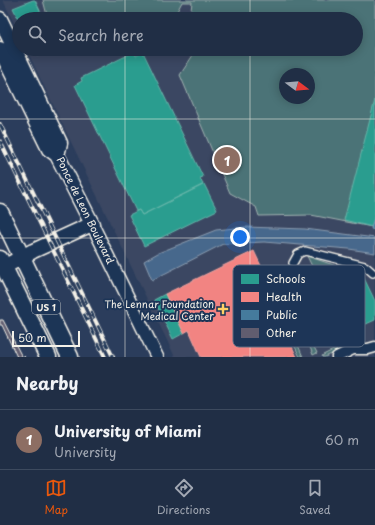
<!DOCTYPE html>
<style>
body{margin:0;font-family:"Playpen Sans",sans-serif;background:#2d3a50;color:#f1f3f6}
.compass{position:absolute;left:279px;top:68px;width:36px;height:36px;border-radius:50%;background:#202e45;box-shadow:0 2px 10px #0003;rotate:106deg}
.scale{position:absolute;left:12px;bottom:10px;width:68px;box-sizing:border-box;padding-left:4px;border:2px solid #f4f1e8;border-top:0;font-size:11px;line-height:14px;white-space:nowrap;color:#f4f1e8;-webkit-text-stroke:3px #1d3557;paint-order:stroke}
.you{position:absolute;left:240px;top:237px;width:14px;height:14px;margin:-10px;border:3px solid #fff;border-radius:50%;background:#1a73e8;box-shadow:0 0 0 6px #1a73e833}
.badge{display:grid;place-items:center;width:26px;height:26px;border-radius:50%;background:#ea580c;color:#fff;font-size:13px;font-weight:700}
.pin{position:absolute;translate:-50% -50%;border:2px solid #fff;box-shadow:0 1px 4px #0006}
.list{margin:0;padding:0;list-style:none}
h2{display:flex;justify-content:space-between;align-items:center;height:52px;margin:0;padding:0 16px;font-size:17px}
h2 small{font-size:13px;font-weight:400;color:#a2a8b3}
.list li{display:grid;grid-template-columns:26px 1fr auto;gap:12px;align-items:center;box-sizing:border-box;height:60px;padding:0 16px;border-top:1px solid #3d4a5e}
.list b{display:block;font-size:15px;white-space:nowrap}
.list p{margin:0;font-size:13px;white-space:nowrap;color:#a2a8b3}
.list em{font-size:13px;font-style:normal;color:#a2a8b3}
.icon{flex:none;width:22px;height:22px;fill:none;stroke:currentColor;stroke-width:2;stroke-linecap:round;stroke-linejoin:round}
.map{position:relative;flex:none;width:375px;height:357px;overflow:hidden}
.search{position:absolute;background:#202e45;box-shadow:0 2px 10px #0003;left:12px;right:12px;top:12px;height:44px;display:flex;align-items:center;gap:10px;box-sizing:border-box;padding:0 14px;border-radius:22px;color:#a2a8b3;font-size:15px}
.sheet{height:112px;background:#202e45}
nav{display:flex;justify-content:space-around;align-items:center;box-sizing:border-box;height:56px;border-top:1px solid #3d4a5e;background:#202e45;font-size:11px;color:#a2a8b3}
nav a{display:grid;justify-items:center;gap:2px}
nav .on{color:#ea580c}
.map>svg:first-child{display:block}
.built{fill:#3b4762;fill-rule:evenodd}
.green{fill:#4c7377;stroke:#a0b2b0;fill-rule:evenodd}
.water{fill:#47678c;stroke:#8c9eb1}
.schools{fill:#2a9d8f;stroke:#67b6aa}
.health{fill:#f28482;stroke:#f3a5a1}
.public{fill:#457b9d;stroke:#7a9eb4}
.building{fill:#615d6f;stroke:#f4f1e8}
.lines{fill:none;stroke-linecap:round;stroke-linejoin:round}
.pedestrian-casing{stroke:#f4f1e8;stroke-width:10}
.minor-casing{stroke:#f4f1e8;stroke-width:13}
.tertiary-casing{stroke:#f4f1e8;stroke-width:15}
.secondary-casing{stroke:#f4f1e8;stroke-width:17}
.trunk-casing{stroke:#f4f1e8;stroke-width:19}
.pedestrian{stroke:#1d3557;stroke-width:7}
.minor{stroke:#1d3557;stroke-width:10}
.tertiary{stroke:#1d3557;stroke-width:12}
.secondary{stroke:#1d3557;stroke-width:14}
.trunk{stroke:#1d3557;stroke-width:16}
.rail-casing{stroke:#f4f1e8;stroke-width:4}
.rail{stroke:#1d3557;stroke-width:2.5;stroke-dasharray:8;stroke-linecap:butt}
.grid{fill:none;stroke:#f4f1e8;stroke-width:1;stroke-opacity:0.55}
.poi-dot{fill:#ffd166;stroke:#1d3557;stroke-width:1.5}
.labels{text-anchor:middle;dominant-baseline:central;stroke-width:4;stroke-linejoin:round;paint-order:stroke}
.shield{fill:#1d3557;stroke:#b4b9bc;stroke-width:1}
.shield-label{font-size:9px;font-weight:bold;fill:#f4f1e8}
.street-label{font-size:10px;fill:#f4f1e8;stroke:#1d3557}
.poi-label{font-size:10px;fill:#f4f1e8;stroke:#1d3557;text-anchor:end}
.key{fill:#1d3557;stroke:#5e6d82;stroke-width:1}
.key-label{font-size:11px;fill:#f4f1e8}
</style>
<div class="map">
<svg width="375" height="357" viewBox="0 0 375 357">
<rect width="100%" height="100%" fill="#2b3d5c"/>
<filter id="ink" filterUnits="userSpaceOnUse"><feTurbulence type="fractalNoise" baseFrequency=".025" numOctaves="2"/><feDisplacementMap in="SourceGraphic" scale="8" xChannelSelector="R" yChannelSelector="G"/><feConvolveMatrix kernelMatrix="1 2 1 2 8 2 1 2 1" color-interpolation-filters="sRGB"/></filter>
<g filter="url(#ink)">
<path class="built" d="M3 0H375V357H175L26 49H356V19H19V34ZM285 74H309V98H285Z"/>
<path class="green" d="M43 0H375V213L372 227 311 215 259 216 256 207 230 193 180 75 197 49H356V19H190L192 2H182L173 19H48ZM285 74H309V98H285Z
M307 256 354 272V273L325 288 331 300 329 301Z
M301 323H302L317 353 313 355Z
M290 326 303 357H300L286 328Z
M354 340 350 345 325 357H322L323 355Z"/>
<path class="water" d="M245 227 305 229 375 238V253L349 249 264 242 223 244 152 280 144 261 158 253 216 230Z"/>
<path class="schools" d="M33 0H35L44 19H19V20L13 8Z
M33 49H52L37 56Z
M134 52 136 56 143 52 203 177 200 178 203 185 142 215 139 210 136 211 75 85 82 81 81 78Z
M375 100V213L372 227 344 220Z
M204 184 217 210 144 246 129 215 139 210 142 215Z
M354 273 363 276 375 301V320L366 324 361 312 346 319 352 331 319 347 305 318 333 304 325 288Z
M165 294 184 333 173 339 154 300Z"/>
<path class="health" d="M254 251 263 270 257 273 297 357H201L189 330 184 333 165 294Z"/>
<path class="public" d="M375 213V230L371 229Z"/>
<path class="building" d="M0 320H3L22 357 24 356 25 357H16H17L2 325H0Z"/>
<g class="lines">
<defs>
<path id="pedestrian" d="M293 263 298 254 305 251 365 266 373 273"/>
<path id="minor" d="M337 357 353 349H368L375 347"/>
<path id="tertiary" d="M92 224 157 357"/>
<path id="secondary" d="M0 19 60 143 57 155 92 224 33 251 4 267
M0 49 49 149 57 155"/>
<path id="trunk" d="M0 212 70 357
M0 259 48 357"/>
</defs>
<use href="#pedestrian" class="pedestrian-casing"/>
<use href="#minor" class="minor-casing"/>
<use href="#tertiary" class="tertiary-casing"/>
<use href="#secondary" class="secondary-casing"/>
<use href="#trunk" class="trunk-casing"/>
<use href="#pedestrian" class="pedestrian"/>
<use href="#minor" class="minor"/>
<use href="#tertiary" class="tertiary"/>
<use href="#secondary" class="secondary"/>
<use href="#trunk" class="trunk"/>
<defs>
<path id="rail" d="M0 124 113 357
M0 141 105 357"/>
</defs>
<use href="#rail" class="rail-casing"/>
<use href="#rail" class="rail"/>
</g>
</g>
<path class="grid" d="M125 0V19M250 0V19M125 49V357M250 49V357M0 119H375M0 238H375"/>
<path class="poi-dot" d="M221 303h4v4h4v4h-4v4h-4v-4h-4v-4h4z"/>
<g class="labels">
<rect class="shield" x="32" y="300" width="28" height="14" rx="3"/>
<g class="shield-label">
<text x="46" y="307">US 1</text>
</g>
<g class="street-label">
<text transform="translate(86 210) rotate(64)">Ponce de Leon Boulevard</text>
</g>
<g class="poi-label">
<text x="214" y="303">The Lennar Foundation<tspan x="214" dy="12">Medical Center</tspan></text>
</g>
</g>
<rect x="233" y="265" width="132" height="82" rx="6" class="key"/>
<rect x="241" y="274" width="18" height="10" fill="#2a9d8f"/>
<rect x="241" y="292" width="18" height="10" fill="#f28482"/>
<rect x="241" y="310" width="18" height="10" fill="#457b9d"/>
<rect x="241" y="328" width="18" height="10" fill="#615d6f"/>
<g class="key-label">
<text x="266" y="283">Schools</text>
<text x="266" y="301">Health</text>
<text x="266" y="319">Public</text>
<text x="266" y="337">Other</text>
</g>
</svg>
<svg class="compass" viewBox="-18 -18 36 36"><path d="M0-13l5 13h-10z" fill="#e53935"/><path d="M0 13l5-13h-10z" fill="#a2a8b3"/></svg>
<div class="scale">50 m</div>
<div class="you"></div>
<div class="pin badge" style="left:227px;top:160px;background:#8d6e63">1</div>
<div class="search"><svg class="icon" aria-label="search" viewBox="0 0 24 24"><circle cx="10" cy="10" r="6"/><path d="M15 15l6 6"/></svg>Search here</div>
</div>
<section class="sheet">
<h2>Nearby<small></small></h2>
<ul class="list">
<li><span class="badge" style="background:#8d6e63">1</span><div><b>University of Miami</b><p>University</p></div><em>60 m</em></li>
</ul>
</section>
<nav>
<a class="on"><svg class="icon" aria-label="map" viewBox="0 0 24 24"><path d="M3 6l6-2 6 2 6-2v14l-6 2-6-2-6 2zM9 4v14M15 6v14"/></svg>Map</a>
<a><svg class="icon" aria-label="directions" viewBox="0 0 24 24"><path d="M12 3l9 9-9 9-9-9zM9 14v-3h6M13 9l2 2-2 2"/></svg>Directions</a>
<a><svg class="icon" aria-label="saved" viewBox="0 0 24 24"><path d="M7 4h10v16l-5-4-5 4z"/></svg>Saved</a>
</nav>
